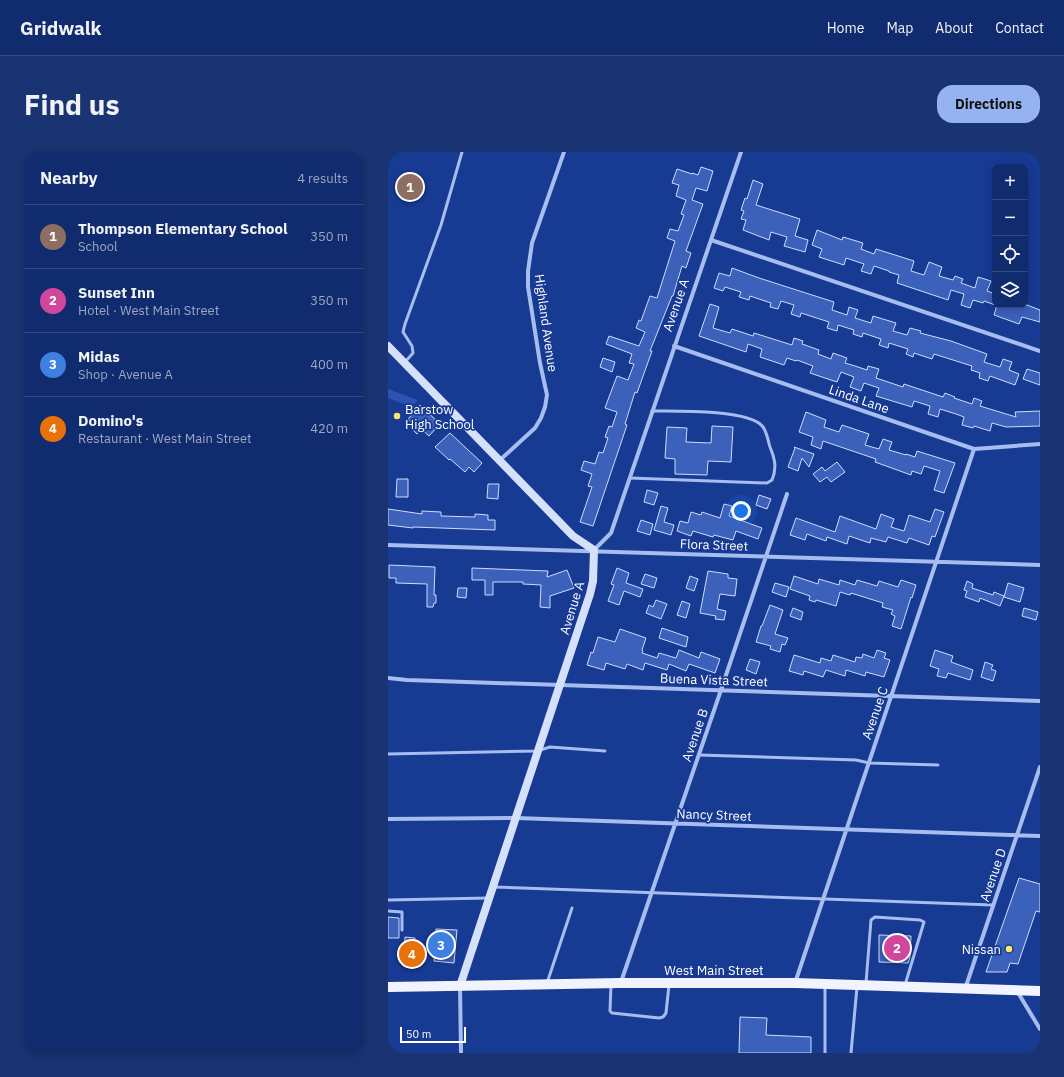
<!DOCTYPE html>
<meta charset="utf-8">
<style>
body{margin:0;font-family:"IBM Plex Sans",sans-serif;background:#1a3473;color:#f1f3f6}
.controls{position:absolute;right:12px;top:12px;display:grid;overflow:hidden;border-radius:8px;box-shadow:0 2px 10px #0003}
.controls button{width:36px;height:36px;display:grid;place-items:center;padding:0;border:0;border-bottom:1px solid #304881;background:#112c6e;color:#f1f3f6;font:20px sans-serif}
.scale{position:absolute;left:12px;bottom:10px;width:66px;box-sizing:border-box;padding-left:4px;border:2px solid #fff;border-top:0;font-size:11px;line-height:14px;white-space:nowrap;color:#fff;-webkit-text-stroke:3px #173a93;paint-order:stroke}
.you{position:absolute;left:353px;top:359px;width:14px;height:14px;margin:-10px;border:3px solid #fff;border-radius:50%;background:#1a73e8;box-shadow:0 0 0 6px #1a73e833}
.badge{display:grid;place-items:center;width:26px;height:26px;border-radius:50%;background:#95b2f1;color:#fff;font-size:13px;font-weight:700}
.pin{position:absolute;translate:-50% -50%;border:2px solid #fff;box-shadow:0 1px 4px #0006}
.list{margin:0;padding:0;list-style:none}
h2{display:flex;justify-content:space-between;align-items:center;height:52px;margin:0;padding:0 16px;font-size:17px}
h2 small{font-size:13px;font-weight:400;color:#9ca7c2}
.list li{display:grid;grid-template-columns:26px 1fr auto;gap:12px;align-items:center;box-sizing:border-box;height:64px;padding:0 16px;border-top:1px solid #304881}
.list b{display:block;font-size:15px;white-space:nowrap}
.list p{margin:0;font-size:13px;white-space:nowrap;color:#9ca7c2}
.list em{font-size:13px;font-style:normal;color:#9ca7c2}
.icon{flex:none;width:22px;height:22px;fill:none;stroke:currentColor;stroke-width:2;stroke-linecap:round;stroke-linejoin:round}
.map{position:relative;flex:none;width:652px;height:901px;overflow:hidden;border-radius:16px}
header{display:flex;align-items:center;gap:24px;box-sizing:border-box;height:56px;padding:0 20px;background:#112c6e;border-bottom:1px solid #304881}
header strong{font-size:19px}
nav{display:flex;gap:22px;margin-inline-start:auto;font-size:14px}
.intro{display:flex;align-items:center;justify-content:space-between;box-sizing:border-box;height:96px;padding:0 24px}
h1{margin:0;font-size:28px}
.button{padding:10px 18px;border-radius:16px;background:#95b2f1;color:#111;font-size:14px;font-weight:700}
main{display:flex;gap:24px;padding:0 24px}
aside{flex:1;background:#112c6e;border-radius:16px;box-shadow:0 2px 10px #0003}
.map>svg:first-child{display:block}
.green{fill:#2a53b2}
.building{fill:#3c61ba;stroke:#cedcfb}
.lines{fill:none;stroke-linecap:round;stroke-linejoin:round}
.lane{stroke:#a7bdf0;stroke-width:3}
.street{stroke:#a7bdf0;stroke-width:4}
.secondary{stroke:#d5e0fb;stroke-width:8}
.primary{stroke:#f1f4ff;stroke-width:10}
.poi-dot{fill:#ffea67;stroke:#173a93;stroke-width:1.5}
.labels{text-anchor:middle;dominant-baseline:central;stroke-width:3.5;stroke-linejoin:round;paint-order:stroke}
.street-label{font-size:13px;fill:#fff;stroke:#173a93}
.poi-label{font-size:13px;fill:#fff;stroke:#173a93;text-anchor:start}
</style>
<header>
<strong>Gridwalk</strong>
<nav><a>Home</a><a>Map</a><a>About</a><a>Contact</a></nav>
</header>
<div class="intro"><h1>Find us</h1><a class="button">Directions</a></div>
<main>
<aside>
<h2>Nearby<small>4 results</small></h2>
<ul class="list">
<li><span class="badge" style="background:#8d6e63">1</span><div><b>Thompson Elementary School</b><p>School</p></div><em>350 m</em></li>
<li><span class="badge" style="background:#d1479c">2</span><div><b>Sunset Inn</b><p>Hotel · West Main Street</p></div><em>350 m</em></li>
<li><span class="badge" style="background:#3f7fe0">3</span><div><b>Midas</b><p>Shop · Avenue A</p></div><em>400 m</em></li>
<li><span class="badge" style="background:#e8710a">4</span><div><b>Domino's</b><p>Restaurant · West Main Street</p></div><em>420 m</em></li>
</ul>
</aside>
<div class="map">
<svg width="652" height="901" viewBox="0 0 652 901">
<rect width="100%" height="100%" fill="#173a93"/>
<path class="green" d="M0 237 30 248 24 255 0 246Z"/>
<path class="building" d="M313 15 325 19 319 39 308 36 304 48 315 52 298 99 303 101 298 116 294 114 285 144H284L262 199H264L249 241 247 240 237 272 239 273 205 374 192 370 204 335 200 334 204 322 193 318 196 309 207 312 211 300 215 301 220 286 217 285 221 274 224 275 229 260 217 256 221 245 229 224 240 228 246 212 241 211 244 202 218 192 221 184 251 194 257 180 248 176 251 168 253 169 262 144 269 146 287 89 279 86 282 77 290 79 296 63 293 62 298 48 288 44 291 33 284 31 289 17 304 22V21L310 23Z
M365 28 375 32 368 53 412 67 407 84 420 88 417 100 396 94 399 85 383 80 381 88 355 78 358 68 353 67 356 59 353 58 357 46 359 47Z
M429 78 454 88 455 85 475 91 473 97 486 102 488 97 526 109 523 119 536 123 541 110 554 115 551 124 565 128 567 124 575 127 573 131 587 136 590 125 603 129 599 139 607 142V153L596 149 595 151 585 148 582 156 573 153 576 142 563 138 560 148 509 131 511 123 501 120V119L486 114 483 122 473 119 476 112 458 106 456 113 431 105 434 97 424 93Z
M344 116 371 126 446 150 444 158 459 163 461 155 470 158 467 166 483 171 485 164 508 171 505 179 519 183 522 176 533 179 532 181 563 189 599 202 596 210 612 215 615 207 624 210 621 218 631 222 627 233 602 224 600 229 591 226 592 221 583 218 584 214 546 202 544 207 526 201 525 205 518 202 520 197 501 191 500 196 491 193 493 187 475 181 474 185 465 182 466 178 450 173 449 179 439 176 441 170 413 161 412 165 403 162 406 153 393 149 390 157 382 155 383 151 362 144 361 148 351 145 353 140 337 135 335 139 326 136 331 121 342 124Z
M322 152 331 155 325 176 342 181 344 177 365 184 366 181 404 193 406 186 415 189 414 192 431 198 430 202 443 207 445 201 459 206 457 211 467 214 479 218 480 214 491 217 488 226 515 235 516 232 555 245 557 241 567 245 566 246 584 252 586 246 594 249 592 254 628 265 627 260 652 259V274L618 275 604 271 602 279 586 274 585 276 574 273 576 265 568 262 552 257 550 265 540 262 542 254 526 249 524 255 488 244 491 236 476 231 473 239 462 235 466 225 453 220 449 230 422 221 425 214 409 208 408 209 399 206 396 213 372 205 374 197 360 192 358 200 311 184Z
M609 153H639L652 158V170L634 165 631 172 606 163Z
M215 206 227 210 224 220 212 215Z
M639 217 652 221V233L635 227Z
M32 253 52 272 41 284 33 277 29 282 23 276 26 272 20 267Z
M418 260 438 268 436 275 451 280 454 273 481 282 477 293 491 297 495 287 504 290 501 298 518 303V302L527 305 529 299 567 311 556 341 546 338 552 319 536 314 533 322 524 319 523 323 487 310 488 307 435 289 433 297 423 293 425 285 411 280Z
M324 274 345 275 343 310 320 309 319 323 287 322V307L277 306 279 275 299 276 298 290 323 291Z
M62 281 94 311 86 320 81 315 77 320 62 307 61 308 47 295Z
M406 295 426 302 421 315 414 306 410 319 400 315 407 296Z
M449 310 457 320 443 330 439 325 432 330 425 322 434 315 437 319Z
M9 327H20V345H8Z
M100 332H111L110 347 99 346Z
M259 338 270 341 266 353 256 350Z
M371 343 383 347 379 357 368 353Z
M336 352 344 354 341 364 374 376 370 387 348 379 345 388 326 383 325 385 305 379 303 384 289 379 292 369 300 371 303 360 313 363 314 360 332 366Z
M273 354 280 356 276 370 286 373 283 383 266 378Z
M0 357 34 362V359L53 360V364L87 365V362L100 363V368H107V378L25 375V376L0 373Z
M547 357 556 360 547 385 544 384 541 393 521 386 519 391 500 385 498 390 483 386 482 391 461 384 459 392 439 385 438 389 419 382 417 388 402 383 408 366 447 380 452 364 488 377 493 362 506 367 503 375 516 379 521 363 542 370Z
M253 368 265 372 262 383 249 379Z
M1 413 47 415 46 443H48V451H46L45 455H39V432L8 431V426H1Z
M84 416 160 419 159 425 179 418 186 436 162 444V456L152 455 153 433 135 432V430H105V443H97V428H84Z
M229 416 241 421 238 431 255 437 252 445 236 439 231 453 220 449 226 433 223 432Z
M320 419 340 422V426L349 427 347 444 332 442 329 457 338 459 336 468 327 467 328 464 312 461Z
M257 422 269 426 266 436 253 432Z
M302 424 310 427 306 439 298 436Z
M406 424 430 432 431 427 451 433 452 428 467 433 469 428 489 434 491 429 510 435 513 428 528 433 524 446 523 445 513 477 504 474 507 464 503 462 505 458 494 455 495 451 463 441 462 443 452 440 448 454 428 448 427 450 421 448 422 444 402 437Z
M579 429 585 432 584 436 605 443 606 440 616 444 612 454 592 446 591 450 577 445 579 439 576 438Z
M387 431 401 435 398 445 384 440Z
M620 431 636 436 632 450 616 445Z
M70 436H79L78 446 69 445Z
M268 448 279 452 273 467 258 461 261 453 265 455Z
M294 449 302 452 298 466 289 463Z
M382 453 395 458 387 482 400 486 397 493 394 492 392 500 382 497 383 494 368 490 373 474H374Z
M405 456 415 460 413 468 402 464Z
M636 456 650 460 648 468 634 464Z
M274 476 300 485 298 495 271 486Z
M232 477 258 486 254 498 255 499 254 501 269 506 271 501 288 506 291 498 311 506 313 500 332 507 327 521 301 512 298 519 281 512 279 518 257 511 255 518 239 512 237 517 218 511 216 518 199 513 203 500 205 501 210 485 227 490Z
M489 498 498 501 496 506 502 508 496 525 478 520 477 524 458 518 457 524 438 518 435 525 416 519 415 523 401 519 406 503 432 511 433 506 443 509 445 503 467 510 468 505 474 506 475 502 486 506Z
M547 498 565 504 563 510 585 518 582 528 560 521 558 526 549 524 551 517 542 514Z
M362 507 372 510 368 522 358 518Z
M597 510 605 513 603 517 608 519 605 529 593 525Z
M631 726 652 732V760L648 759 630 812 622 811 619 820H598Z
M0 765 11 766V786H0Z
M48 777 69 778 66 811 46 809Z
M491 783 523 784 522 805 520 811 491 810Z
M17 785 27 786 25 814 16 812Z
M352 865 379 866 378 883 423 885V901H351Z"/>
<g class="lines">
<path class="lane" d="M17 210 25 201 24 194 15 180 17 172 53 73 74 0
M242 326 379 331 384 328C389 316 387 307 382 295 380 289 379 280 375 275 363 257 286 259 264 259
M0 602 149 599 162 595 217 599
M311 603 468 608 481 611 550 613
M106 735 605 753
M0 748 101 746
M0 759 14 760V778
M159 831 184 756
M478 831 483 768 487 765 532 768 536 770 517 833
M223 832 222 859 224 861 271 866 275 865 278 861 281 833
M437 834V901
M463 901 469 835"/>
<path class="street" d="M323 88 652 199
M286 194 586 297 652 292
M112 308 147 276 153 266 157 255 159 243 152 211 140 135V119L144 91 176 0
M0 393 652 413
M206 398 223 381 353 0
M0 526 19 528 652 549
M0 667 128 666 652 684
M233 830 333 538 399 342
M407 831 586 297
M72 834 73 901
M577 837 652 615
M629 839 652 877"/>
<path class="secondary" d="M0 194 185 384 206 398 205 429 202 442 72 834"/>
<path class="primary" d="M0 835 232 831H407L652 839"/>
</g>
<g class="poi-dot">
<circle cx="9" cy="264" r="4"/>
<circle cx="621" cy="797" r="4"/>
</g>
<g class="labels">
<g class="street-label">
<text transform="translate(288 153) rotate(-71)">Avenue A</text>
<text transform="translate(158 171) rotate(82)">Highland Avenue</text>
<text transform="translate(471 247) rotate(19)">Linda Lane</text>
<text transform="translate(326 393) rotate(2)">Flora Street</text>
<text transform="translate(184 456) rotate(-73)">Avenue A</text>
<text transform="translate(326 528) rotate(2)">Buena Vista Street</text>
<text transform="translate(487 561) rotate(-71)">Avenue C</text>
<text transform="translate(307 583) rotate(-71)">Avenue B</text>
<text transform="translate(326 663) rotate(2)">Nancy Street</text>
<text transform="translate(605 723) rotate(-71)">Avenue D</text>
<text x="326" y="818">West Main Street</text>
</g>
<g class="poi-label">
<text x="17" y="257">Barstow<tspan x="17" dy="15">High School</tspan></text>
<text x="613" y="797" text-anchor="end">Nissan</text>
</g>
</g>
</svg>
<div class="controls">
<button>+</button>
<button>−</button>
<button><svg class="icon" aria-label="locate" viewBox="0 0 24 24"><circle cx="12" cy="12" r="6"/><path d="M12 2v4M12 18v4M2 12h4M18 12h4"/></svg></button>
<button><svg class="icon" aria-label="layers" viewBox="0 0 24 24"><path d="M12 4l9 5-9 5-9-5zM3 14l9 5 9-5"/></svg></button>
</div>
<div class="scale">50 m</div>
<div class="you"></div>
<div class="pin badge" style="left:22px;top:35px;background:#8d6e63">1</div>
<div class="pin badge" style="left:509px;top:796px;background:#d1479c">2</div>
<div class="pin badge" style="left:53px;top:793px;background:#3f7fe0">3</div>
<div class="pin badge" style="left:24px;top:802px;background:#e8710a">4</div>
</div>
</main>
